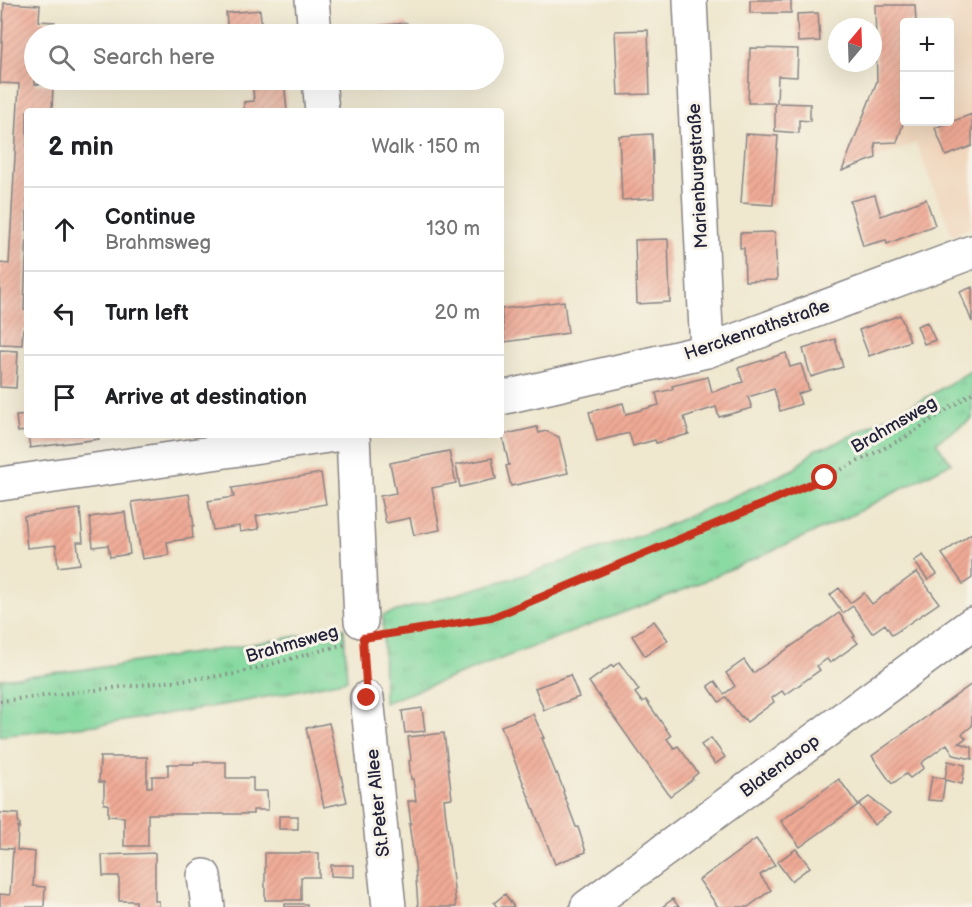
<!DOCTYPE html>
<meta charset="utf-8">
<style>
body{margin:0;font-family:"Balsamiq Sans",sans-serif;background:#f2f2f2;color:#202124}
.controls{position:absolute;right:18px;top:18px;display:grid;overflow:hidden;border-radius:6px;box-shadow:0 6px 24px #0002}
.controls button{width:54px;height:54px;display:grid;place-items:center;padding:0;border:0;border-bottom:2px solid #e0e0e0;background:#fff;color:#202124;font:30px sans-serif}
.compass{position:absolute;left:828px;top:18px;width:54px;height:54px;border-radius:50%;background:#fff;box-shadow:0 6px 24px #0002;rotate:19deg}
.stop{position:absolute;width:18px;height:18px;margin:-14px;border:4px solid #c8321e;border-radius:50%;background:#fff}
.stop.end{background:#c8321e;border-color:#fff;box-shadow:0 2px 6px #0008}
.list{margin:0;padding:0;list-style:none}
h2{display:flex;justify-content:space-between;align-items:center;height:78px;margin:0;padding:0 24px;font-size:26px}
h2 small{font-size:20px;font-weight:400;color:#757577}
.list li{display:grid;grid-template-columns:39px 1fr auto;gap:18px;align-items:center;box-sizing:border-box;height:84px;padding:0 24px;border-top:2px solid #e0e0e0}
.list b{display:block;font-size:22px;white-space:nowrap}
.list p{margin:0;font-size:20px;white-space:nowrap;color:#757577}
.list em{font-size:20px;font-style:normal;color:#757577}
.icon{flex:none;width:33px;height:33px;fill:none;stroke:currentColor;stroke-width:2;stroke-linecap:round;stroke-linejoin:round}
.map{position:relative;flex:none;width:972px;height:907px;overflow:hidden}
.search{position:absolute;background:#fff;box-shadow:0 6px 24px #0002;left:24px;top:24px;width:480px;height:66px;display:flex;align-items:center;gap:15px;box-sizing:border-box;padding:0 21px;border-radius:33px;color:#757577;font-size:22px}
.panel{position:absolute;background:#fff;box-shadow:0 6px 24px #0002;left:24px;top:108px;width:480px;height:330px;border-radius:6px}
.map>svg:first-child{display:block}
.built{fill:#f0d6bc;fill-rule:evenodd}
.grass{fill:url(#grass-tufts);stroke:#507c6b;stroke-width:1.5}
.building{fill:url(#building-hatch)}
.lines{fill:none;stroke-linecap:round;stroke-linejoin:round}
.minor-casing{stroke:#888484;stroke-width:36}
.path{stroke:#888484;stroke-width:4;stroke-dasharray:1.5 4.5;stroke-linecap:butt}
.minor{stroke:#fff;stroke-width:33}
.route{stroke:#c8321e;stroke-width:8}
.labels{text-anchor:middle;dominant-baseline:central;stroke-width:6;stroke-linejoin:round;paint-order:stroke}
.street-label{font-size:18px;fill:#22223b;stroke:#f7f3e8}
</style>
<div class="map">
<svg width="972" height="907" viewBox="0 0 972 907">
<defs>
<pattern id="grass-tufts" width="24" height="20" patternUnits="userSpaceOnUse" patternTransform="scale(1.5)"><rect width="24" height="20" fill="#7fd79b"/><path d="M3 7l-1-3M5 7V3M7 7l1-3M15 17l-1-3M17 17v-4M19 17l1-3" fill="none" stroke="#6db886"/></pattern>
<pattern id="building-hatch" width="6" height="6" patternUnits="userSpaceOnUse" patternTransform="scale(1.5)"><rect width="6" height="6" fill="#efaa95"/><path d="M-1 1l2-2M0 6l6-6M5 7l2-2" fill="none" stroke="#cd9281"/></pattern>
</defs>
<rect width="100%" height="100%" fill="#f7f3e8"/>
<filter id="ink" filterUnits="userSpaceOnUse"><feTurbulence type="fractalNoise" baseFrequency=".0167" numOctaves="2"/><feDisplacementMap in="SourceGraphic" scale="12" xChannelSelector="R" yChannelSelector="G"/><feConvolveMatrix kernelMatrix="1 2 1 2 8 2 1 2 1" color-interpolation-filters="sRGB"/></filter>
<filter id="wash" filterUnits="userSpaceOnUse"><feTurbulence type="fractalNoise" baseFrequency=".008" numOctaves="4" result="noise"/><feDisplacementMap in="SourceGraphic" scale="24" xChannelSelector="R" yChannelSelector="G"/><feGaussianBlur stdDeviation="1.35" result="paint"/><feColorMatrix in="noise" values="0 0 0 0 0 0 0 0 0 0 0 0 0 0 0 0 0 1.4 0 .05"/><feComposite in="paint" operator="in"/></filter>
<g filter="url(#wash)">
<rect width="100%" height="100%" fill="#efe7ce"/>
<path class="built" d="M874 0H972V227L952 235 916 143 841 171 876 80ZM904 22H950V122H904Z"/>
<path class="grass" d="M972 370V419L936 442 951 463 846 518 688 588 384 703 383 615 523 575 662 528 794 469 816 449 832 445 924 399Z
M344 628 347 680 252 700 105 724 0 736V679L96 668 241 646Z"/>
<g id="blocks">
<path class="building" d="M750 0H791V13H750Z
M4 3 40 5 39 21 55 22 54 34H34L35 84 53 85 52 111H27V230L24 310 27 311V329H23L22 345 0 344V263L9 264 19 84 0 83Z
M875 5H915L916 22H904V121L897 142 875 143 876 158 842 171 877 81Z
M260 10 262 29 280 27V34H228L226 13Z
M818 13 820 41 798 42 797 14Z
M407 23 408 34H375L374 26Z
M648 30 650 94 618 95 615 31Z
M750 48 798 49 797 77 778 76 777 103 810 104V121L799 120V133L775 131V103H748Z
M252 80H284L287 111H244V102L254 101Z
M379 80H412V86L380 89Z
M972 114V146L946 156 935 128Z
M652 134 654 198 622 200 619 136Z
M746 134 778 136 773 205 741 203Z
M875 195 881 216 926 199 935 225 887 244 886 240 863 246 850 201Z
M775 232 777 280 745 281 744 248H740V233Z
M668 239 670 302 637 304 635 240Z
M972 287V322L960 292Z
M564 301 568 333 505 342 501 309Z
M900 315 910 341 869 356 859 330Z
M927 322 935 340 924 344 917 326Z
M835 339 843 367 811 377 803 349Z
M0 350 18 351 16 388 0 387Z
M786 353 790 367 801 364 809 390 798 394 801 404 780 411 774 389 748 397 752 408 719 417 716 407 684 417 689 434 656 443 655 440 633 446 629 433 597 441 589 412 623 403 626 414 659 405 656 393 673 389 672 386 708 377 712 392 743 382 738 368Z
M27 415V431L18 432 16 416Z
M537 427 539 433 546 431 559 437 568 473 511 486 506 466 509 465 502 435Z
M28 435H98L99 439 30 448Z
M449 451 456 483 432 488 440 530 414 535 410 518 386 523 380 496 396 493 390 463Z
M492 458 496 479 460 487 456 465Z
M321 473 326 504 256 516 259 529 240 532 239 526 213 530 208 501 234 497 232 488Z
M189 494 194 526H192L193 538 167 542 169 555 142 559 132 502Z
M80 509 83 542H77L80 564 58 567 56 545 27 548 24 516Z
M125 512 130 554 110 557 108 545 93 547 90 517Z
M972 533V578L963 584 942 554Z
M923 555 937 574 928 580 914 561Z
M917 572 939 603 892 635 885 624 872 633 853 606 843 613 830 595 839 588 850 603 864 593 872 604Z
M839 613 855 636 853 637 858 643 830 663 827 659 817 666 820 670 785 695 782 691 772 698 774 702 747 722 742 716 741 717 726 697 719 702 708 686 715 681 724 694 735 686 726 673 744 660 753 673Z
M654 621 668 640 645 656 632 636Z
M619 662 639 690 635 693 642 702 646 700 671 736 667 739 674 748 678 746 698 773 692 778 693 779 670 796 589 682 612 665 613 667Z
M570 675 579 697 544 710 535 688Z
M972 684V726L962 734 966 738 959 743 972 747V759L954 755 947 744 921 763 924 768 910 778 906 774 892 784 872 756Z
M422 708 425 731 405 733 402 711Z
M533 714 544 738H542L556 774 557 773 564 791 563 792 576 827H578L586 852 555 864 501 726Z
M329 723 347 802 324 807 306 728Z
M444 733 452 798 444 799 456 907H420L418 906 415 865 409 824H411L408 801H416L413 779H411L409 761 411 760 408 737Z
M711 738 725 757 715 764 701 745Z
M100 757H147V787H152V776H168V764H194V762H226V778H253V791H267L268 810H253V814H148V846H124V817L108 816V804H104V782H99Z
M948 761 965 765 962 784 945 780 942 801 928 800 932 776 945 779Z
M839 779 858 805 800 847 781 821Z
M869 797 890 813 874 825 859 804Z
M0 813 18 814V824H20V828L18 827 17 850 35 852 33 886 45 887 44 907H0V894L10 895 13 849 0 848Z
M279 816H298V829H279Z
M756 839 775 865 760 875 771 890 748 907H718L699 880Z
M796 849 810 867 791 881 777 862Z
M155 853V901H159V907H136V901H119V876H103L102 855Z
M265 853H319V877H301V900H265Z
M331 865H354V877L331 876Z
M505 894 514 907H497L494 903Z
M673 899 679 907H662Z
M285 904H307V907H285Z"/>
</g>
</g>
<g filter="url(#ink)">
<use href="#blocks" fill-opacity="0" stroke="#888484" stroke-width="1.5"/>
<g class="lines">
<defs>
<path id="minor" d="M312 0 315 34
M690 0 707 351
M319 80 322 111
M501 398 707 351 972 252
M353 435 361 621
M0 484 335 435
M367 698 389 907
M204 876 208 907
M587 907 972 624"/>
</defs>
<use href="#minor" class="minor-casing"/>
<path class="path" d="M387 635 491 618 825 478 904 438 972 393
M364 648 365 670
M0 701 235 674 345 644"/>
<use href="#minor" class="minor"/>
</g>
</g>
<g class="lines" filter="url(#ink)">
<path class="route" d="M367 698 363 638 491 618 825 478"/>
</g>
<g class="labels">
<g class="street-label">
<text transform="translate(698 176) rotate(-93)">Marienburgstraße</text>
<text transform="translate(757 330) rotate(-19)">Herckenrathstraße</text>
<text transform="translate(894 425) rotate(-30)">Brahmsweg</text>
<text transform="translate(292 644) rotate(-16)">Brahmsweg</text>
<text transform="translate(780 766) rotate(-36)">Blatendoop</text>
<text transform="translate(378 803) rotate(-96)">St.Peter Allee</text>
</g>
</g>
</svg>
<div class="controls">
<button>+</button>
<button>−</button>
</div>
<svg class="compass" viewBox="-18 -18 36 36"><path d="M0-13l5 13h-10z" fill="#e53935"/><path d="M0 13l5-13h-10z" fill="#757577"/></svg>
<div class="stop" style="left:825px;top:478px"></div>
<div class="stop end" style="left:367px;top:698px"></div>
<div class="search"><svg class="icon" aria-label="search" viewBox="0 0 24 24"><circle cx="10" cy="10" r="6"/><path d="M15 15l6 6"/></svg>Search here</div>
<section class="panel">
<h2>2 min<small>Walk · 150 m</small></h2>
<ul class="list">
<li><svg class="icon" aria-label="ahead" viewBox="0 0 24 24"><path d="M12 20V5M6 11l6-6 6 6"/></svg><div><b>Continue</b><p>Brahmsweg</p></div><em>130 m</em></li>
<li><svg class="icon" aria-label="left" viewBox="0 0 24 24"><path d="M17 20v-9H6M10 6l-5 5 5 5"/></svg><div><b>Turn left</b></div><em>20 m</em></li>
<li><svg class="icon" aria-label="arrive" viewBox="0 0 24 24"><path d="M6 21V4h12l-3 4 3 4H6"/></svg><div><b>Arrive at destination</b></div></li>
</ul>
</section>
</div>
